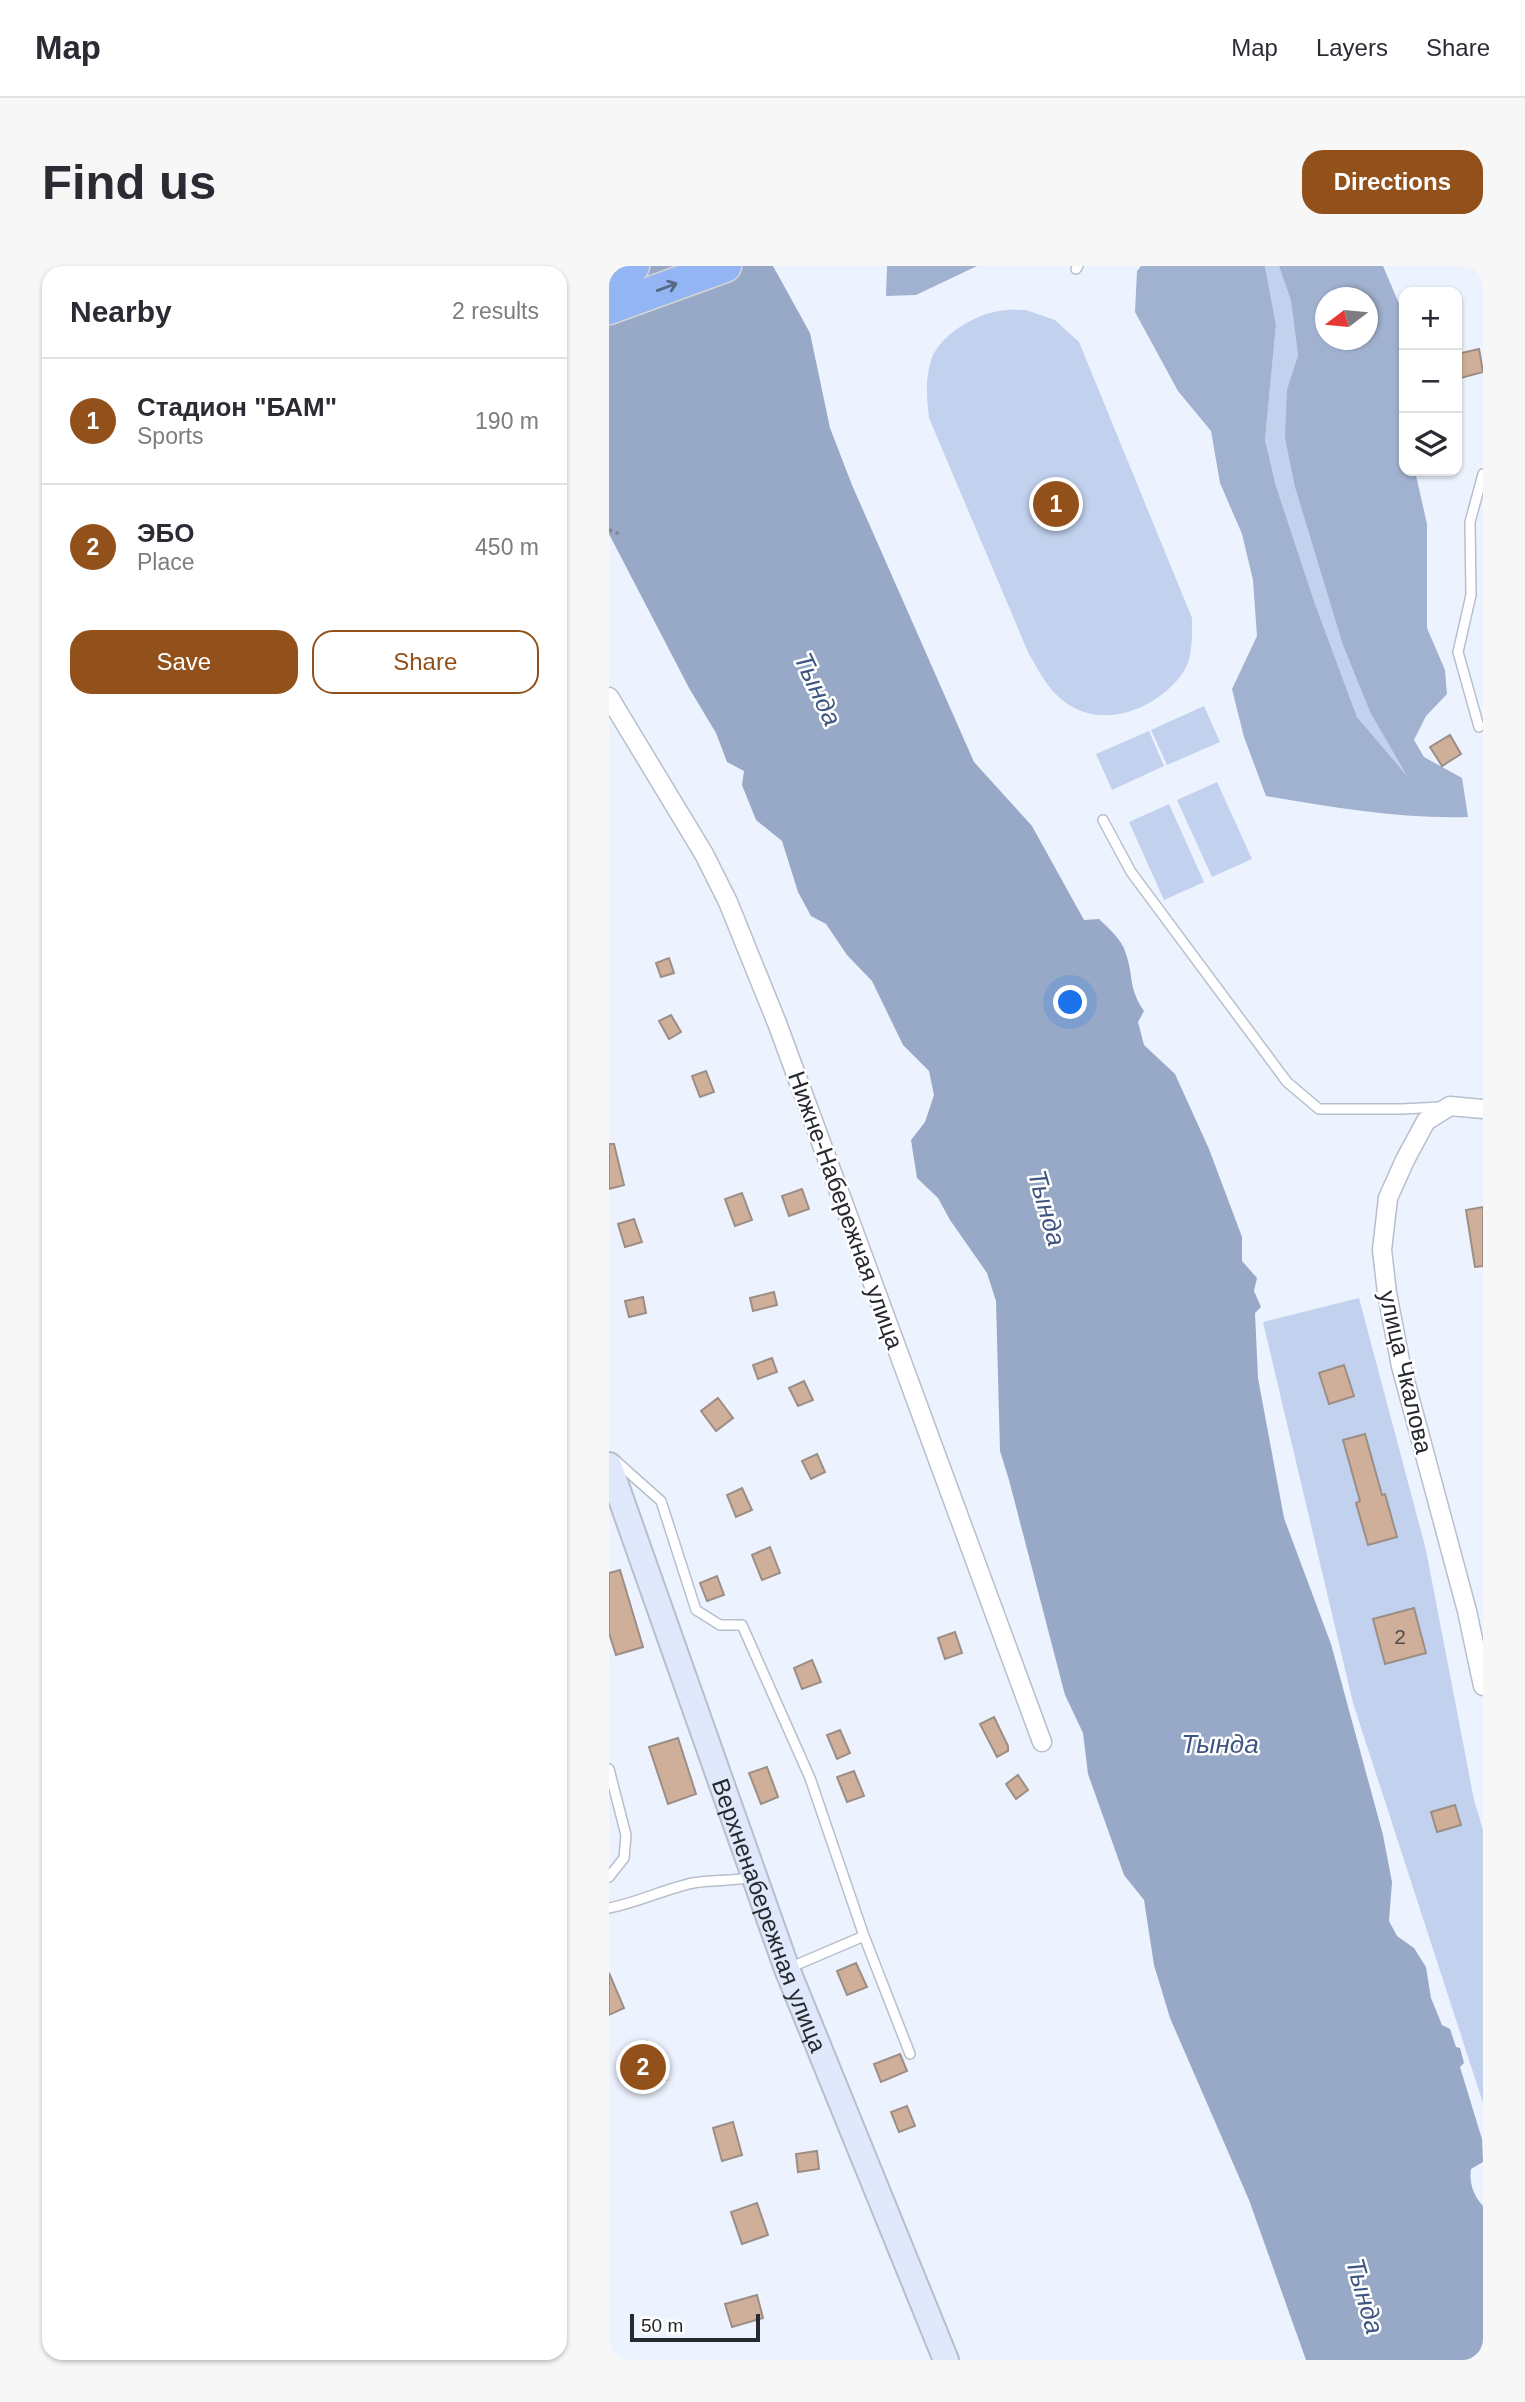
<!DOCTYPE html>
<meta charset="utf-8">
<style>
body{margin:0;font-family:Arial,sans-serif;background:#f7f7f7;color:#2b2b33}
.controls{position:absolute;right:21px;top:21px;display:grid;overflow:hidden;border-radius:14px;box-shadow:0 2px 5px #0004}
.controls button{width:63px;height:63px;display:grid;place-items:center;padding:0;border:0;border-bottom:2px solid #e1e1e2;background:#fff;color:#2b2b33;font:35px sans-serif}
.compass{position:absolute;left:706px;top:21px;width:63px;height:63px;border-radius:50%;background:#fff;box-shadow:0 2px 5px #0004;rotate:254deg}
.scale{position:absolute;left:21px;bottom:18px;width:130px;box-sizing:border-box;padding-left:7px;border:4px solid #26292e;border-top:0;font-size:19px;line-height:24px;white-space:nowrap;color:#26292e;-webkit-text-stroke:5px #fff;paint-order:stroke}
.you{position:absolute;left:462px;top:737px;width:24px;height:24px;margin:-18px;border:5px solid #fff;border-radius:50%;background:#1a73e8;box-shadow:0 0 0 10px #1a73e833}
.badge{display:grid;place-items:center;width:46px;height:46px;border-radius:50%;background:#92511b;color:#fff;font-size:23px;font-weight:700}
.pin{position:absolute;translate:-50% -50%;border:4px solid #fff;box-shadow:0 2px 7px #0006}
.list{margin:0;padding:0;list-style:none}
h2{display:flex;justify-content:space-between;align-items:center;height:91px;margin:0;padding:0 28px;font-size:30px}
h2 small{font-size:23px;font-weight:400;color:#7c7c81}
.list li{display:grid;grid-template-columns:46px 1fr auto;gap:21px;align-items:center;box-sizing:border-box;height:126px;padding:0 28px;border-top:2px solid #e1e1e2}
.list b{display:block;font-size:26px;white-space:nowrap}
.list p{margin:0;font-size:23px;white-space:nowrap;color:#7c7c81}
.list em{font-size:23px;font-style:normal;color:#7c7c81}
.actions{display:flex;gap:14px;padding:21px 28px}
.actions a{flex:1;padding:16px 0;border:2px solid #92511b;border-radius:21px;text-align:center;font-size:24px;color:#92511b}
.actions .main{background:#92511b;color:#fff}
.icon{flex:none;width:38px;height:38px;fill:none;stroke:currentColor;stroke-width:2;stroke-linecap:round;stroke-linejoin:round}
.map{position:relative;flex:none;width:874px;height:2094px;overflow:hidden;border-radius:21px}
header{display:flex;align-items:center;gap:42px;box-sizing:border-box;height:98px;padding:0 35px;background:#fff;border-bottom:2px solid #e1e1e2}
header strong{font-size:33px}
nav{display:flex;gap:38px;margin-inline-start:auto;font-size:24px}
.intro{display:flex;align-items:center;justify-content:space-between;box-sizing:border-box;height:168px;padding:0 42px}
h1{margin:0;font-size:49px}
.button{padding:18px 32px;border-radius:21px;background:#92511b;color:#fff;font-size:24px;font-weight:700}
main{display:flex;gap:42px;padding:0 42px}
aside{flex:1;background:#fff;border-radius:21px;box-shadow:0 2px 5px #0004}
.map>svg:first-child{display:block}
.green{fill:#c2d2ee}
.forest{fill:#a1b2d0;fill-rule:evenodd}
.water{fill:#98a9c7}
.building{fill:#cfaf9a;stroke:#9c8e85;stroke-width:2}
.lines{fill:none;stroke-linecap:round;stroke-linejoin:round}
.lane-casing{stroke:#b7bfcd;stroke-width:12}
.street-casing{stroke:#b7bfcd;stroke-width:21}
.secondary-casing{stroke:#b7bfcd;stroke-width:28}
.highway-casing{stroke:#d4d4d5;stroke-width:35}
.path{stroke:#858992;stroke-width:3.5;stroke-dasharray:3.5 3.5;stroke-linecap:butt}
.lane{stroke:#fff;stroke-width:9}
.street{stroke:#fff;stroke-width:18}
.secondary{stroke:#dfe9fb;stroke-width:24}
.highway{stroke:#93b5f3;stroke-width:32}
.oneway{stroke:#576887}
.labels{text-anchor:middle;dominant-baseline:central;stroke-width:5;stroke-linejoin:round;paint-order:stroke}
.number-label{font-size:21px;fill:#504a49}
.street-label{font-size:24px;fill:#26292e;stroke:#fff}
.water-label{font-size:26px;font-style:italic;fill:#3e5681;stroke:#fff}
</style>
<header>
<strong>Map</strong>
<nav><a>Map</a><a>Layers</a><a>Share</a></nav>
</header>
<div class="intro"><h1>Find us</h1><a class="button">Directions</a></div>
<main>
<aside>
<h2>Nearby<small>2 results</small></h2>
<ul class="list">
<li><span class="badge">1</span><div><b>Стадион &quot;БАМ&quot;</b><p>Sports</p></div><em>190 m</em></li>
<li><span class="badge">2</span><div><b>ЭБО</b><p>Place</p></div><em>450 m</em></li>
</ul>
<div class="actions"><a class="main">Save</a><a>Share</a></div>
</aside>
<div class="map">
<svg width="874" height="2094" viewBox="0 0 874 2094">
<rect width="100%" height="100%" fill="#ecf2fe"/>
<path class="green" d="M656 0H670L682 35 689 89 678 123 762 448 801 515 748 451 706 338 667 220 656 174 667 59Z
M417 44 446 54 470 76 583 352C583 370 584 390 575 405 552 440 500 463 462 440 440 427 431 407 419 386L320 152C318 134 316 117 321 98 327 71 364 49 390 45 399 43 409 44 417 44Z
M595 440 611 476 558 499 542 464Z
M540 465 555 500 503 524 487 488Z
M608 516 643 593 603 611 568 534Z
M560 538 595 616 555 634 520 556Z
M750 1032 817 1284 865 1534 874 1564V1837L744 1437 654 1056Z"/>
<path class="forest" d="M278 0H368L307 29 277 30Z
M532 0H656L667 59 656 174 667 220 706 338 748 451 798 510 762 448 734 379 686 221 676 172 678 123 689 89 682 35 670 0H774L791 40 795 58V117L790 134 795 156V205H806L818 258V362L836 404 838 428 817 450 805 474 815 491 853 512 859 551C791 553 724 541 657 530L635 471 623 423 648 370 644 314 633 268 611 217 602 165 569 125 526 46 528 5ZM716 32H758V74H716Z"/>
<path class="water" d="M0 0H164L201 67 221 162 243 219 365 496 423 560 475 654 490 653C500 663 513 673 517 688 525 712 519 721 535 745L529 756 535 779 566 808 600 883 633 971V995L648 1012 645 1025 652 1041 646 1047 649 1112 675 1252 722 1378 774 1569 783 1616 780 1655 788 1670 805 1682 817 1701 822 1732 833 1759 841 1763 847 1781 851 1782 855 1797 851 1801 873 1873 874 1896 862 1903C860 1917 864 1929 874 1940V2094H697L640 1934 561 1752 545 1699 535 1634 515 1609 479 1508 474 1467 456 1429 400 1214 391 1185 387 1035 378 1007 341 954 329 932 308 912 302 874 316 856 325 829 320 805 294 779 263 715 238 689 217 658 202 650 189 626 173 575 147 554 133 519 135 505 118 496 107 467 80 422 0 268Z"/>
<path class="building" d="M870 83 874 106 848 113V88Z
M841 469 852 488 833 500 821 481Z
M60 692 65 707 52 711 47 697Z
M62 749 72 766 60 773 50 755Z
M97 805 105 826 91 831 83 810Z
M0 878H5L15 919 0 923Z
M193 923 200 943 180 950 173 930Z
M133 927 143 954 126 960 116 933Z
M874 941V1000L866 1001 857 944Z
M25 953 33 976 16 981 9 958Z
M165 1026 168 1039 144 1045 141 1032Z
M34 1031 37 1047 20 1051 16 1035Z
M163 1092 168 1106 149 1113 144 1099Z
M735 1099 745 1130 720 1138 710 1107Z
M195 1115 204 1134 189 1140 180 1122Z
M109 1132 124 1152 107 1165 92 1145Z
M756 1168 773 1229 776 1228 788 1271 759 1279 747 1237 751 1235 734 1174Z
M208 1188 216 1206 202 1213 193 1195Z
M133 1222 143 1244 127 1251 118 1229Z
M161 1281 171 1307 153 1314 143 1289Z
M11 1304 34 1381 7 1389 0 1367V1307Z
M108 1310 115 1329 98 1335 91 1317Z
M805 1342 817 1387 776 1398 764 1353Z
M346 1366 353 1387 336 1393 329 1372Z
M203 1394 212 1416 193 1423 185 1402Z
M385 1451 399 1480V1485L388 1491 371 1458Z
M231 1464 241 1487 228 1493 218 1469Z
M69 1472 87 1528 59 1538 40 1481Z
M158 1501 169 1531 152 1538 140 1507Z
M245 1505 255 1530 238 1536 228 1511Z
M409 1509 419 1524 407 1533 397 1518Z
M846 1539 852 1559 828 1566 822 1546Z
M247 1697 258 1721 238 1729 228 1705Z
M0 1707 15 1742 0 1749Z
M38 1775 57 1814 31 1826 12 1788Z
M291 1788 298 1805 272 1816 265 1798Z
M298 1840 306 1860 290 1866 282 1846Z
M124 1856 133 1889 113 1895 104 1862Z
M208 1885 210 1903 189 1906 187 1888Z
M148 1937 159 1969 133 1978 122 1946Z
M148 2029 154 2052 123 2061 116 2038Z"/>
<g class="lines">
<defs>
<path id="lane" d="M467 3 469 0
M870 461 849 386 862 329 861 256 874 208
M494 554 522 606 678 816 710 843H793L832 841
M7 1195 52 1235 87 1344 111 1359H133L201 1512 255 1670
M0 1503 17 1569 15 1592 0 1611
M0 1642C28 1637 55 1623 84 1617 104 1613 123 1616 143 1611
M180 1702 255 1670 301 1788"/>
<path id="street" d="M0 431 95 588 119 636 168 757 433 1476
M874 843 841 840 817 855 796 894 779 932 773 984 778 1027 792 1100 858 1345 874 1420"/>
<g id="secondary">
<path id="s1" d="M0 1199 178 1703 337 2094"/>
</g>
<path id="highway" d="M0 9 24 0
M0 42 116 0"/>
</defs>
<use href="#lane" class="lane-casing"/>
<use href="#street" class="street-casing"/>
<use href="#secondary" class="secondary-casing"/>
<use href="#highway" class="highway-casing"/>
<path class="path" d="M0 264 11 268"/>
<use href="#lane" class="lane"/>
<use href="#street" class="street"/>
<use href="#secondary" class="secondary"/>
<use href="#highway" class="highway"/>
</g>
<defs><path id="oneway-shaft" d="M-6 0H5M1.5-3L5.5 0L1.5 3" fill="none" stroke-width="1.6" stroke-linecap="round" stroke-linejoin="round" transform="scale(1.75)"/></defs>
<use class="oneway" href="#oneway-shaft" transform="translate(58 21) rotate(-20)"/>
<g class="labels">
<g class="number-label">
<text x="791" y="1370">2</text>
</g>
<g class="street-label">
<text transform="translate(237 944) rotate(70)">Нижне-Набережная улица</text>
<text transform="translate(797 1106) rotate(77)">улица Чкалова</text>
<text stroke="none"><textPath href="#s1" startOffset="478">Верхненабережная улица</textPath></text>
</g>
<g class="water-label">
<text transform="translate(209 423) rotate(65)">Тында</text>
<text transform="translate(438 942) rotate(74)">Тында</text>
<text x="611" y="1478">Тында</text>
<text transform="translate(756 2030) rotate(74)">Тында</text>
</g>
</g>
</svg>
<div class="controls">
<button>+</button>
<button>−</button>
<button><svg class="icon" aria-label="layers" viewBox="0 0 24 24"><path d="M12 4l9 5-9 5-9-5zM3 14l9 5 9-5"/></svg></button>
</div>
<svg class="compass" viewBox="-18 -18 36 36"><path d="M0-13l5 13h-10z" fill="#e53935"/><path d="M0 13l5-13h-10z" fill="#7c7c81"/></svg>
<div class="scale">50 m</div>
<div class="you"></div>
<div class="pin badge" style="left:447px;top:238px">1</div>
<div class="pin badge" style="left:34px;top:1801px">2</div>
</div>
</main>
